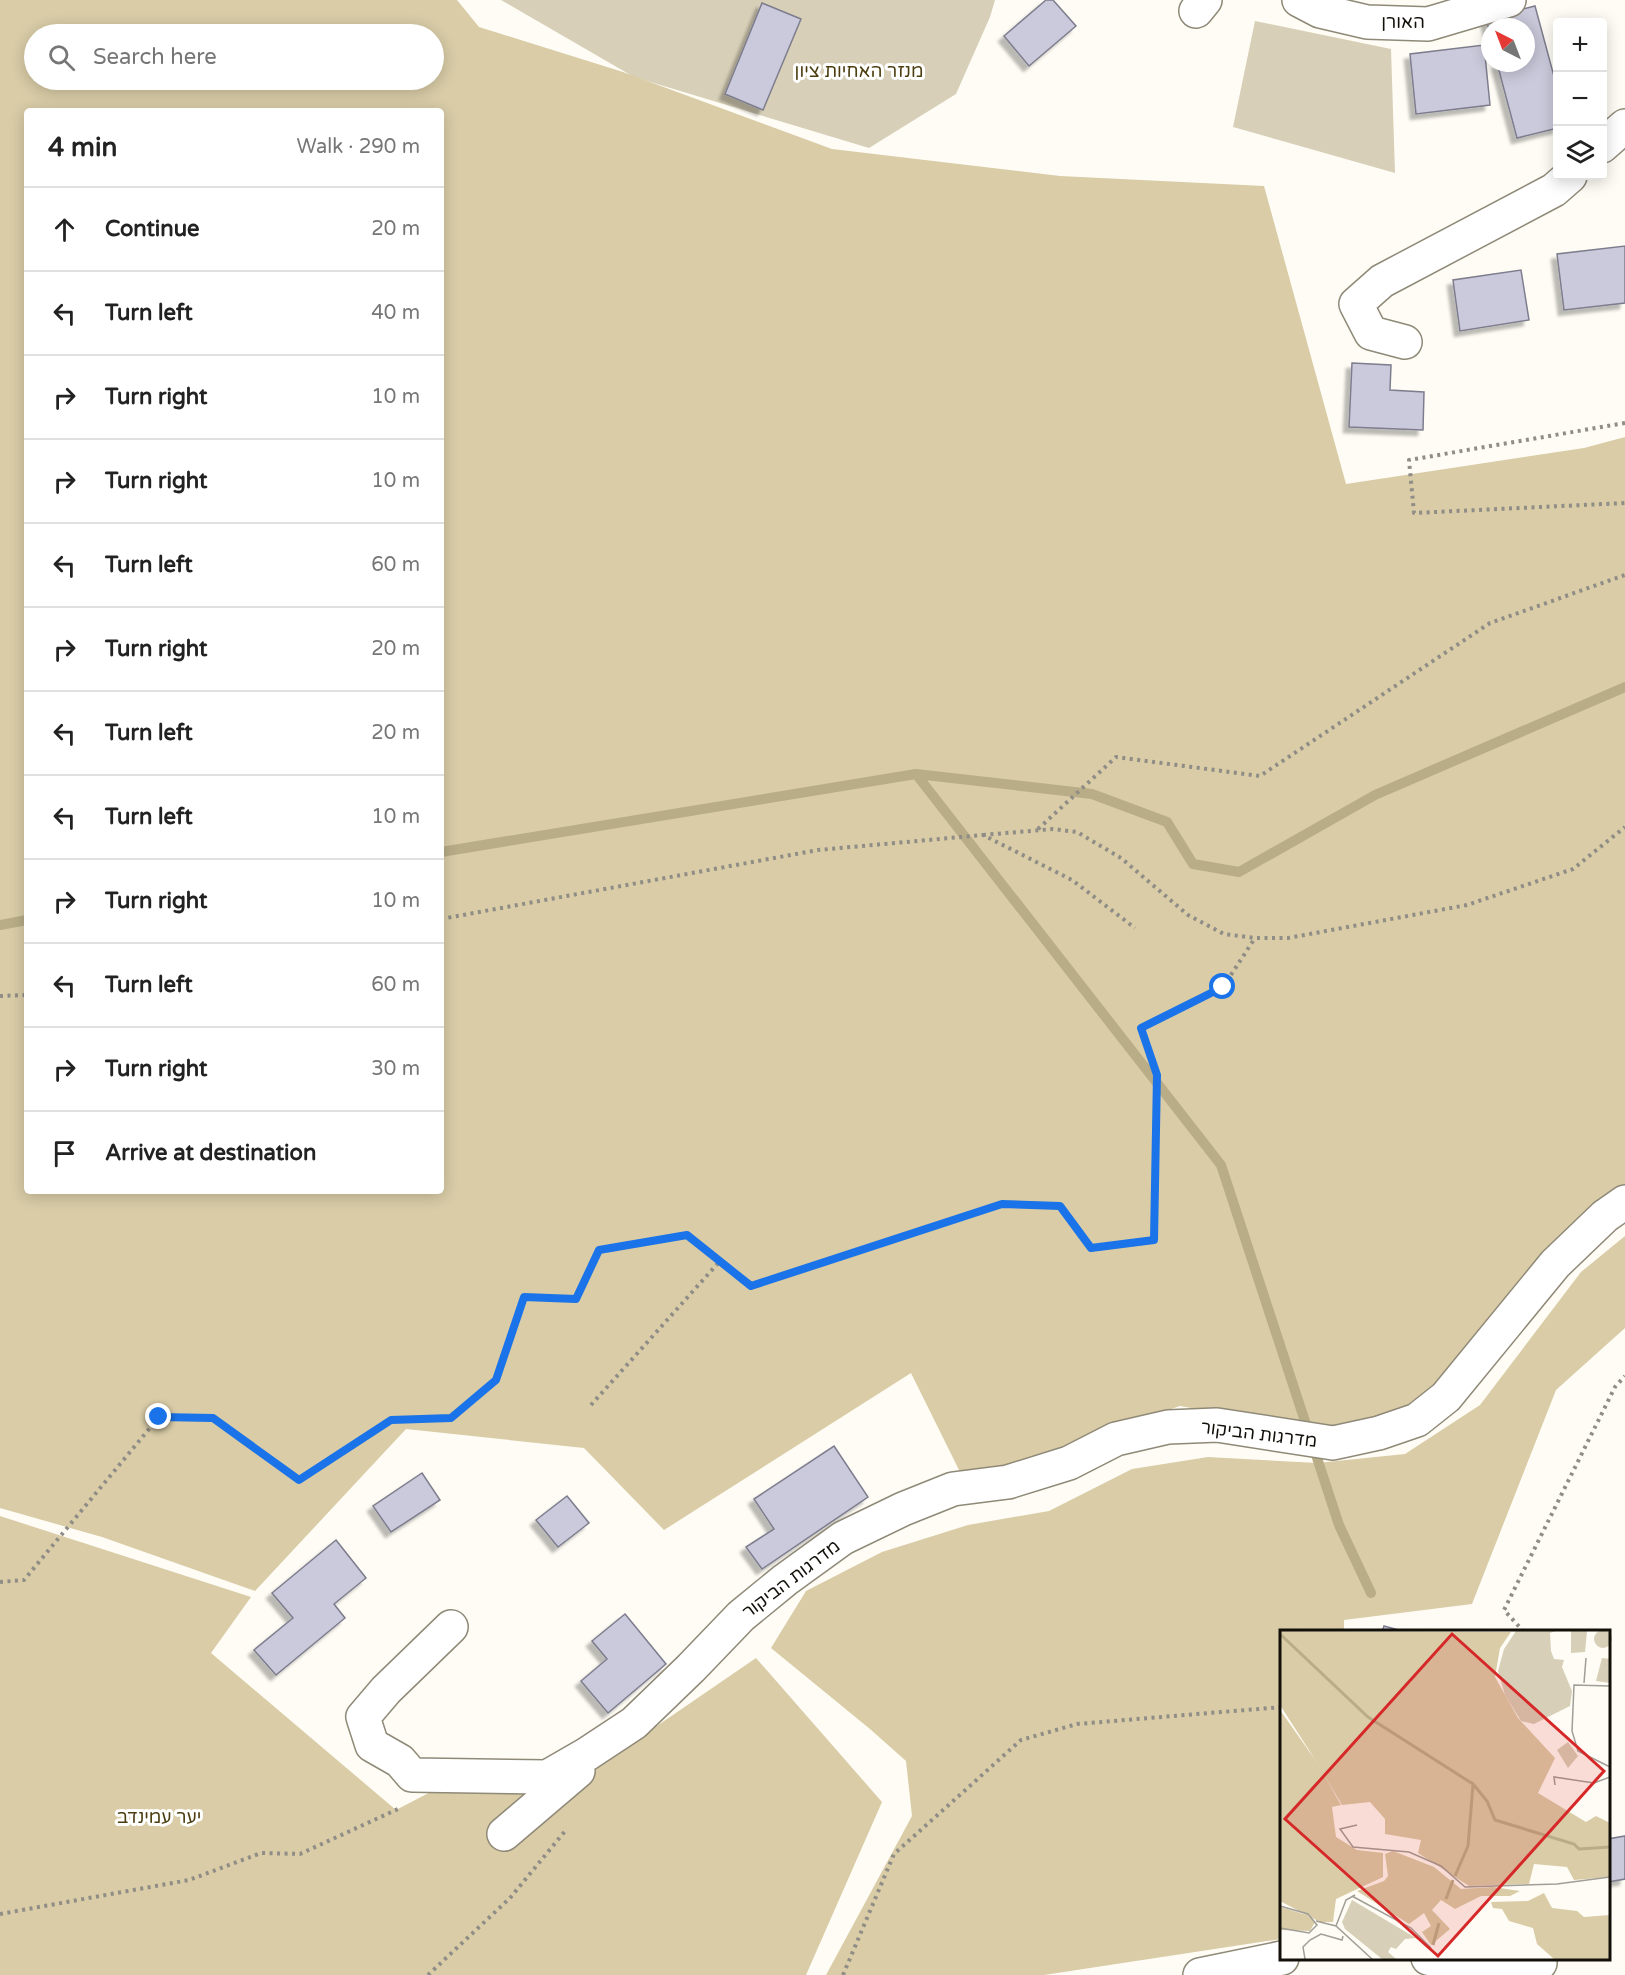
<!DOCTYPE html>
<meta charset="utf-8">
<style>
body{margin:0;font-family:"Varela Round","Noto Sans Hebrew",sans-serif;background:#f6f6f6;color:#222}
.controls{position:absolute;right:18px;top:18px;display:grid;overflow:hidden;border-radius:6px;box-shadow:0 3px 15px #0003}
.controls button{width:54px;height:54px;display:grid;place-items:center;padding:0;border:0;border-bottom:2px solid #e0e0e0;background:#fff;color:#222;font:30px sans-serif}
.compass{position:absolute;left:1481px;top:18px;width:54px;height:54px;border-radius:50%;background:#fff;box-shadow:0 3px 15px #0003;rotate:318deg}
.stop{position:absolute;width:18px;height:18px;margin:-14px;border:4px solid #1a73e8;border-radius:50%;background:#fff}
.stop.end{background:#1a73e8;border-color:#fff;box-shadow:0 2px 6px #0008}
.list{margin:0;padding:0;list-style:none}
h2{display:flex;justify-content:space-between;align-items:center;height:78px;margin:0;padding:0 24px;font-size:26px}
h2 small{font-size:20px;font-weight:400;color:#767676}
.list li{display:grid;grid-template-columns:39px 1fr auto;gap:18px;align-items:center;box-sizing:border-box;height:84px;padding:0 24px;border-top:2px solid #e0e0e0}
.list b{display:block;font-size:22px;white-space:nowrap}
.list em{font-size:20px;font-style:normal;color:#767676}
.icon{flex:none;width:33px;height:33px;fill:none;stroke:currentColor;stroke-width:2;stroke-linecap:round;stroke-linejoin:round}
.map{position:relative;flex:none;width:1625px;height:1975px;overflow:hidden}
.search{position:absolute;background:#fff;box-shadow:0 3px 15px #0003;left:24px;top:24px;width:420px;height:66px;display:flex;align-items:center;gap:15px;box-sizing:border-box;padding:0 21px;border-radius:33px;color:#767676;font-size:22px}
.panel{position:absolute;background:#fff;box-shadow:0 3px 15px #0003;left:24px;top:108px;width:420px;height:1086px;border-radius:6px}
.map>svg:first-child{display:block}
.green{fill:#d7cfb7}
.forest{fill:#d9cca7;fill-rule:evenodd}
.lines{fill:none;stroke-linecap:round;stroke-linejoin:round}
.stream{stroke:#b9ad88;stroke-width:10}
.building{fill:#cacadc;stroke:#7d7d8e;stroke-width:1.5;filter:url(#shadow)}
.minor-casing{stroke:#8f8978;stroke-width:36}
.path{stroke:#8f8d86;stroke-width:4;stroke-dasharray:3 4.5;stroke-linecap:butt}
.minor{stroke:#fff;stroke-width:33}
.route{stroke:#1a73e8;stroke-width:8}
.labels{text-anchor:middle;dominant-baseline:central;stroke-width:6;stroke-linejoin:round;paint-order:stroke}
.street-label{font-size:18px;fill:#13100a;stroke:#fff}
.park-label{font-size:18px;fill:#4b3d0e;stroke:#fff}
.inset-river{fill:none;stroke:#b9ad88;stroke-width:3}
.inset-road{fill:none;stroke:#a09e96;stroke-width:1.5}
.view{fill:#d62828;fill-opacity:0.15;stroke:#d62828;stroke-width:3}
.inset-edge{fill:none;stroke:#13100a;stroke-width:3}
</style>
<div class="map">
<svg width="1625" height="1975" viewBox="0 0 1625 1975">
<defs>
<filter id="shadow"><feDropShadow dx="-5.5" dy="5.5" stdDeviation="1.5" flood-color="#0004"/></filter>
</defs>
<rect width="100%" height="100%" fill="#fefcf4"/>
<path class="green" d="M501 0H995L990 17 956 94 869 148 634 77Z
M1255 21 1391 49 1395 173 1233 127Z"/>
<path class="forest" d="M0 0H457L479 27 623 72 832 149 1060 176 1264 186 1346 484 1584 448 1625 437V1193L1435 1395 1374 1425 1309 1430 1180 1406 1097 1434 1027 1470 960 1472 911 1373 664 1530 584 1448 406 1429 255 1591 102 1537 0 1508ZM34 34H434V80H34ZM27 111H441V1191H27Z
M1625 1236V1328L1556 1390 1472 1604 1344 1620V1631L1282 1632 1281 1939 1044 1975H826L912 1816 906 1761 870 1729 771 1648 806 1591 882 1552 968 1525 1049 1511 1132 1469 1208 1457 1317 1463 1405 1454 1480 1405 1581 1272Z
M0 1516 251 1597 211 1653 396 1810 444 1785 581 1778 756 1658 882 1802 806 1975H0Z"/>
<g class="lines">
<path class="stream" d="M916 774 1221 1165 1339 1525 1371 1593
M441 852 916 774 1092 794 1167 822 1193 864 1239 872 1375 795 1625 687
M0 925 27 920"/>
</g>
<path class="building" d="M1046 0H1053L1076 26 1029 66 1004 36Z
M762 3 801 19 763 110 725 94Z
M1535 6 1558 91V128L1517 138 1497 63H1526V27H1490V34L1486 18Z
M1484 45 1490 105 1416 114 1410 54Z
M1625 246V303L1564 310 1557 254Z
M1521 270 1529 320 1460 331 1453 280Z
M1352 363 1391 365 1390 390 1424 392 1423 430 1349 427Z
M834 1446 868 1497 762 1569 746 1547 774 1529 754 1499Z
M422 1473 440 1500 391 1532 373 1506Z
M567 1496 589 1523 558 1547 536 1520Z
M336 1540 366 1578 334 1604 345 1618 276 1675 254 1650 293 1618 272 1593Z
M625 1614 666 1664 608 1713 581 1681 607 1659 592 1641Z
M1384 1626 1406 1632H1382Z
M1625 1836V1879L1608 1882V1839Z"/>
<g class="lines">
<defs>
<path id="minor" d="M1299 0 1320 11 1367 22 1428 24 1509 0
M1196 11 1205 0
M1602 146 1625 126
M1405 342 1371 333 1356 304 1382 281 1554 190 1570 176
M451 1627 386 1690 363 1717 372 1745 400 1761 412 1775 547 1777 587 1754 634 1723 691 1668 741 1616 785 1580 843 1538 903 1509 953 1489 1008 1482 1069 1463 1116 1439 1168 1427 1217 1425 1333 1443 1379 1433 1417 1420 1446 1397 1555 1264 1605 1216 1625 1202
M504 1834 578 1771
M1428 1958 1481 1973 1540 1963
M1200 1975 1282 1958"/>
</defs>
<use href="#minor" class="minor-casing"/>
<path class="path" d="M1625 423 1409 460 1414 513 1625 503
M1038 829 1116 757 1260 776 1490 623 1625 575
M983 835 1053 829 1077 832 1121 858 1188 915 1224 934 1255 938H1288L1467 905 1573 869 1625 827
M441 919 818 850 983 835 1072 880 1135 928
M0 996 27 995
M591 1405 720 1261
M0 1582 24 1580 159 1417 213 1418 299 1480 391 1421 451 1418 496 1380 524 1297 576 1299 599 1250 687 1235 751 1286 1002 1204 1060 1206 1091 1248 1154 1240 1157 1075 1141 1028 1223 987 1255 938
M1524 1632 1504 1610 1615 1387 1625 1376
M0 1914 189 1880 261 1853 300 1854 398 1809 400 1806
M428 1975 510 1898 566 1830
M843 1975 894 1854 1021 1740 1077 1724 1282 1707"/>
<use href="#minor" class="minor"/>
</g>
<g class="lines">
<path class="route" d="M159 1417 213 1418 299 1480 391 1420 451 1418 496 1380 524 1297 576 1299 599 1250 687 1235 751 1286 1002 1204 1060 1206 1091 1248 1154 1240 1157 1075 1141 1028 1223 987"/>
</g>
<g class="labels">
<g class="street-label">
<text x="1403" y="22">האורן</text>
<text transform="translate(1259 1434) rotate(7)">מדרגות הביקור</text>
<text transform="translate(791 1579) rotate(-37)">מדרגות הביקור</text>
</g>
<g class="park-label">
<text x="859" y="71">מנזר האחיות ציון</text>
<text x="159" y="1817">יער עמינדב</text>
</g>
</g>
<g transform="translate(1280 1630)">
<rect width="330" height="330" fill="#fefcf4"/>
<path d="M314 9a9 9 0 1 1 18 0a9 9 0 1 1-18 0ZM236 1H276L270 3 271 21 274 29 284 30 282 37 292 61 290 76 254 94 241 91 225 65 218 41 224 19ZM291 1H307L305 22 291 23ZM322 28 330 29V53L316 51ZM288 112 298 126 288 138 277 120ZM72 270 136 308 125 309 116 319 111 317 108 322 116 329H102L65 299 62 292Z" fill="#d7cfb7"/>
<path d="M0 1 231 2 220 18 215 47 238 88 275 128 258 163 306 192 316 186 330 193V247L294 250 287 237 254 234 249 254 189 256 138 223 141 210 105 204V189L90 172 62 175 43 143 61 175 52 177 56 207 77 220 103 223V247L56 269 53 292H40L0 271V80L36 131 0 75ZM113 221 154 237 181 259 213 257 240 261 230 266H201L175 279 161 270 152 280 170 299 151 315 142 302 151 296 144 283 129 294 77 261 104 251 108 246 105 224ZM264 263 272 278 297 281 304 287 330 285V329H274L257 314 253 298 229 291 222 279 213 278 211 272 248 271ZM0 277 27 285 35 292 30 301 0 300Z" fill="#d9cca7"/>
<path class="inset-river" d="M0 4 88 87 193 154 207 171 215 190 294 214 299 219 330 217M175 246 188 216 193 155M166 269 173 250M153 315 159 293"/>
<path class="inset-road" d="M304 53 306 28M330 56 294 55 292 101 298 121 330 137M275 155 274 147 314 153 330 147M77 195 60 199 73 217 129 222 161 236 185 257 277 254 330 247M72 266 131 298 151 318M0 276 28 284 37 295 29 303 0 298M36 291 56 296 92 329M56 296 66 270 75 265M25 329 23 317 30 310 41 304 62 310 63 306"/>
<path class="view" d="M172 4 324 141 158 326 5 189Z"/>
<rect width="330" height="330" class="inset-edge"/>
</g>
</svg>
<div class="controls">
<button>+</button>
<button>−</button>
<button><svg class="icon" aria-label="layers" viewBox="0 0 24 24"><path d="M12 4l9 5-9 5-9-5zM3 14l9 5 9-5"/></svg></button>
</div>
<svg class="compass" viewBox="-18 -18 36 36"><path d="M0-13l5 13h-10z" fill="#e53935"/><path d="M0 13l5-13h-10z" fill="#767676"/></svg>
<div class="stop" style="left:1223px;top:987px"></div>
<div class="stop end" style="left:159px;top:1417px"></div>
<div class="search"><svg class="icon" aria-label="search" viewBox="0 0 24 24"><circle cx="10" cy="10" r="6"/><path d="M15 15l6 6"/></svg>Search here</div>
<section class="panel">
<h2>4 min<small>Walk · 290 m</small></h2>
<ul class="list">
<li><svg class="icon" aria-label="ahead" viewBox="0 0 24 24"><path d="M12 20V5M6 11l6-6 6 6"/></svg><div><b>Continue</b></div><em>20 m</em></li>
<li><svg class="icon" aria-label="left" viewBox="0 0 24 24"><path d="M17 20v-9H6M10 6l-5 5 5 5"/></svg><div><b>Turn left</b></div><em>40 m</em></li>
<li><svg class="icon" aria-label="right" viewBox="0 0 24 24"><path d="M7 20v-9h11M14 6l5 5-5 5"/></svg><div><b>Turn right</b></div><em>10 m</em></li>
<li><svg class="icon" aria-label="right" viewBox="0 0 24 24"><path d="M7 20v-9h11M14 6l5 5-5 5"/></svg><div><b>Turn right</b></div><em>10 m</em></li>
<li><svg class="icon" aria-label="left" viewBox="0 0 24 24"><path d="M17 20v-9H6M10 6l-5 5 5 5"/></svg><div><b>Turn left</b></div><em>60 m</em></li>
<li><svg class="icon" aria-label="right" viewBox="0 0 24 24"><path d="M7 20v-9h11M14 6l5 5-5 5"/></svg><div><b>Turn right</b></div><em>20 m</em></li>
<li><svg class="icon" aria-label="left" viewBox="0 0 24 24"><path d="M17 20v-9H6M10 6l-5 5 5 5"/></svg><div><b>Turn left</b></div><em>20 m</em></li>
<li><svg class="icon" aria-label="left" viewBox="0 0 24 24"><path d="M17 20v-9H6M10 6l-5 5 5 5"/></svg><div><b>Turn left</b></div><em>10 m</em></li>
<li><svg class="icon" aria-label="right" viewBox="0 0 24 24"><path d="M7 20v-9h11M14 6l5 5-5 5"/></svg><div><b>Turn right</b></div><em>10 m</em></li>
<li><svg class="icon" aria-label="left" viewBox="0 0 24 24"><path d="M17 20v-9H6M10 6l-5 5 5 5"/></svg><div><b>Turn left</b></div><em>60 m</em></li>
<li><svg class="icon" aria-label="right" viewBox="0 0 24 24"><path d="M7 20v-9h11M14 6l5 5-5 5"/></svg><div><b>Turn right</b></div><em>30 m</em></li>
<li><svg class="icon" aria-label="arrive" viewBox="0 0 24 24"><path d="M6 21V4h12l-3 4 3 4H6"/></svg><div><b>Arrive at destination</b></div></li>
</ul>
</section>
</div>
